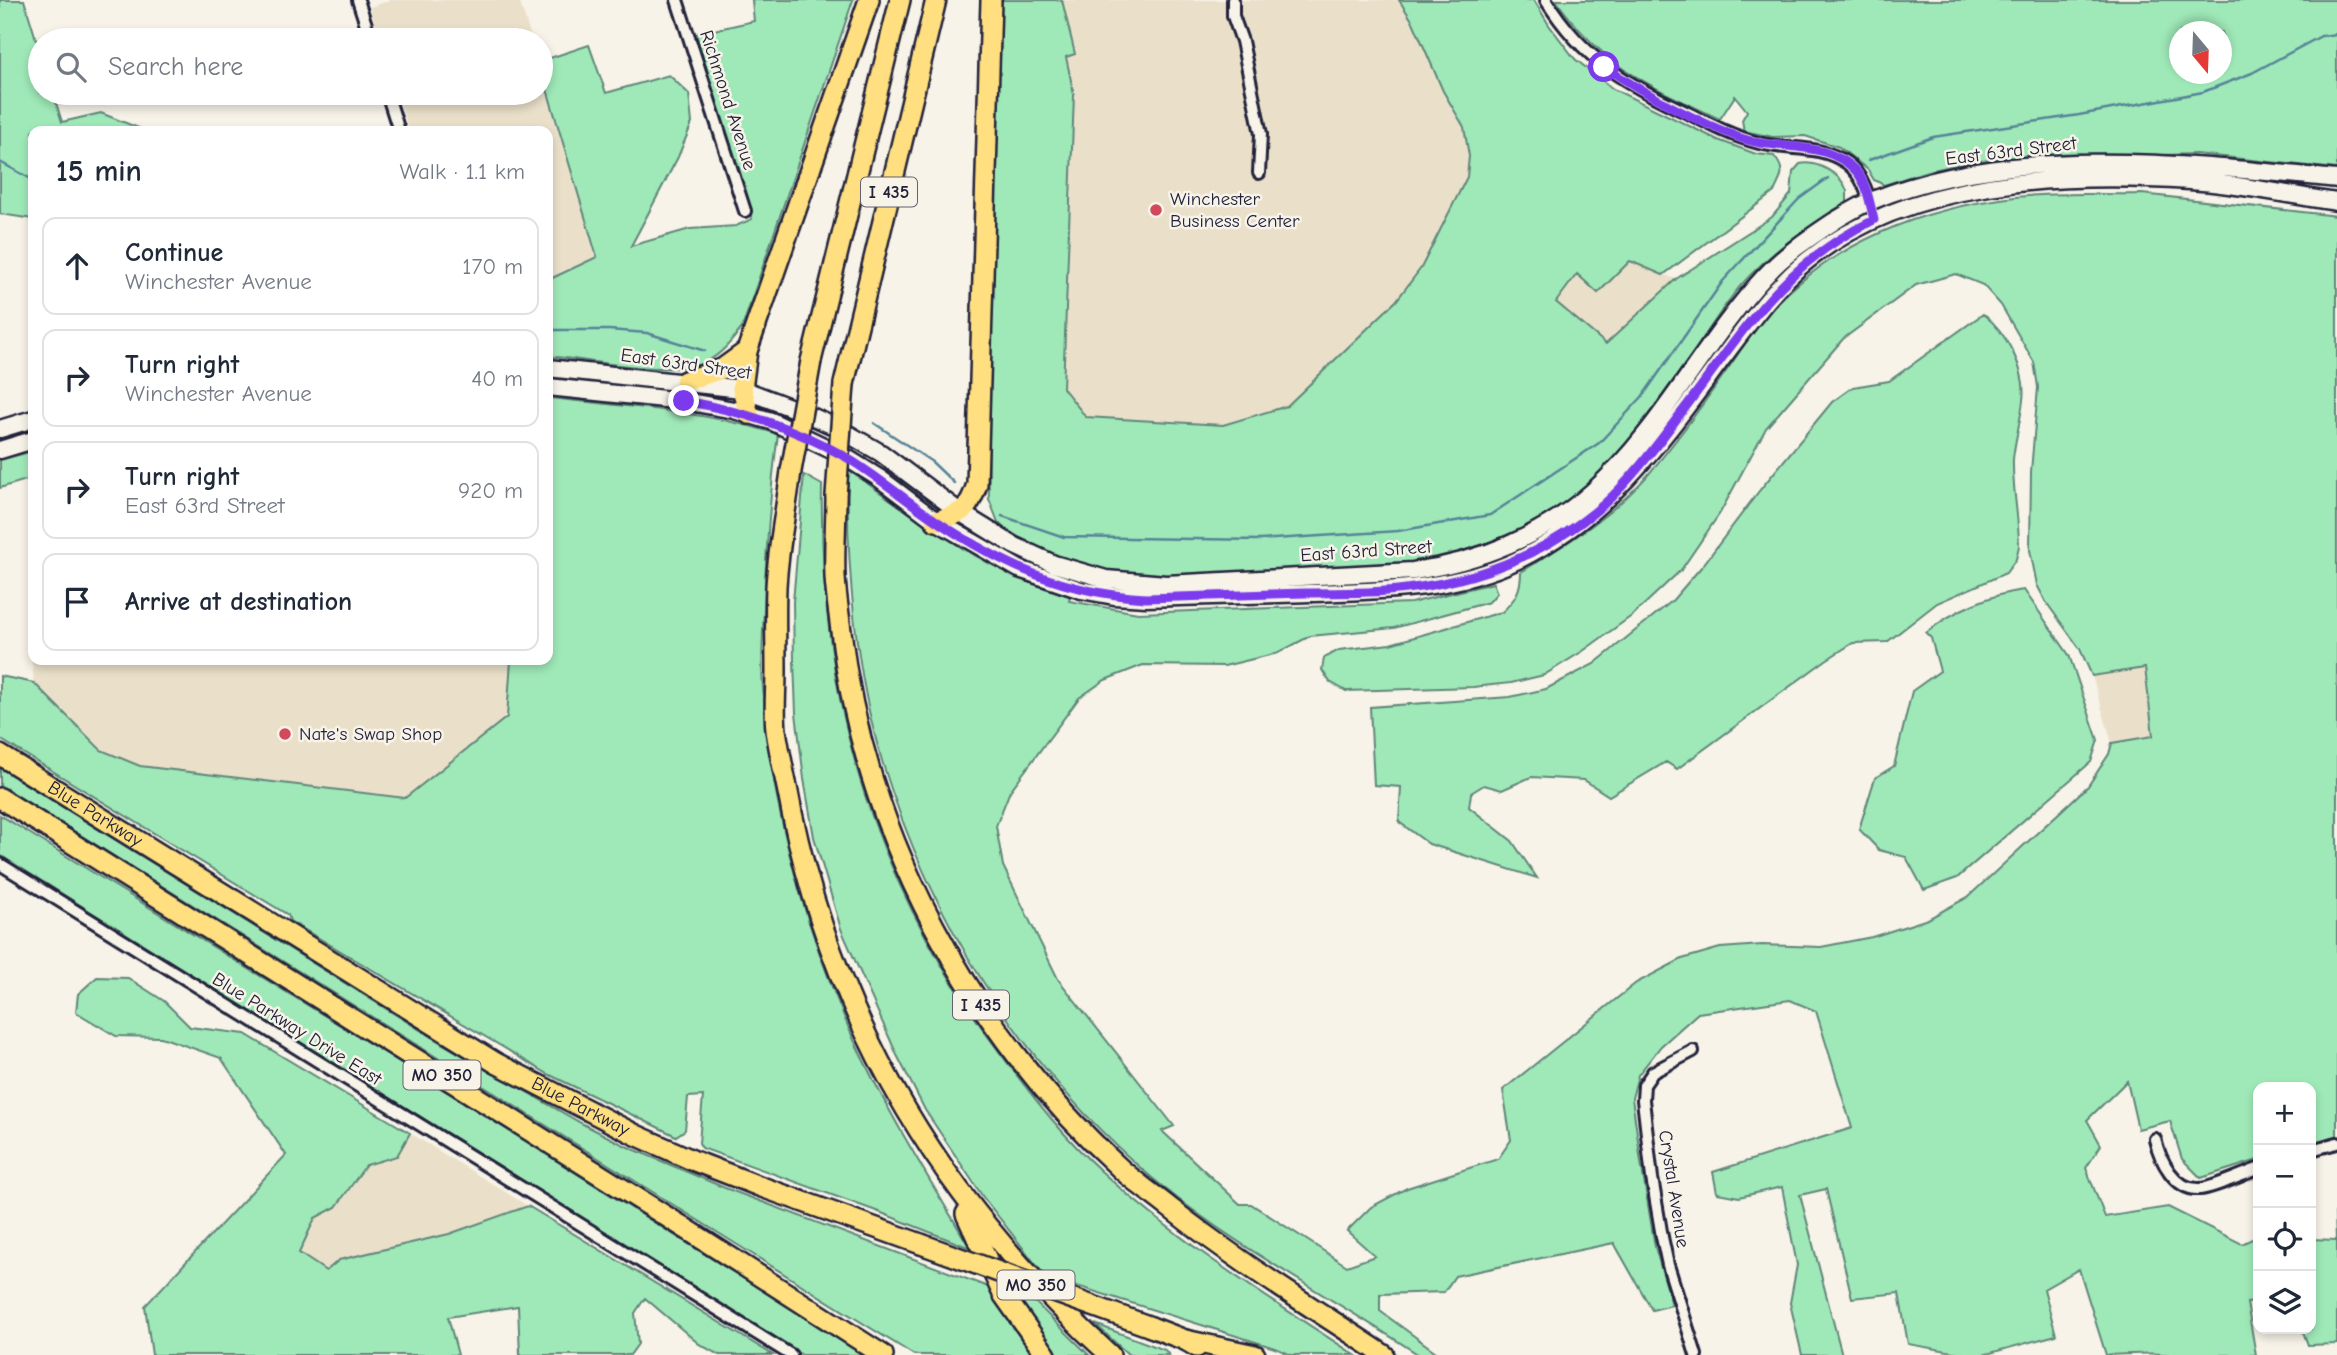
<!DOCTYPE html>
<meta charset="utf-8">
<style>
body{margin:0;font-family:"Comic Neue",sans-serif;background:#f2f2f3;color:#1f2937}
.controls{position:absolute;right:21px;bottom:21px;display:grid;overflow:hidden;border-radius:14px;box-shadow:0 4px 10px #0003}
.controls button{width:63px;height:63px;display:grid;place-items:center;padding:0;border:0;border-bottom:2px solid #e0e1e3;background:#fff;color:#1f2937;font:35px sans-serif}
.compass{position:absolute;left:2169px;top:21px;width:63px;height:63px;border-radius:50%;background:#fff;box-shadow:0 4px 10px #0003;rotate:161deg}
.stop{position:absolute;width:21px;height:21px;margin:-16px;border:5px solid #7c3aed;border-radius:50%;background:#fff}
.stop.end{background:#7c3aed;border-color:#fff;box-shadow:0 2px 7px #0008}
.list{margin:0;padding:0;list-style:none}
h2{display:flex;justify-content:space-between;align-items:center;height:91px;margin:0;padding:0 28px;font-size:30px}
h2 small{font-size:23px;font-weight:400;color:#747a83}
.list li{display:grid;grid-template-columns:46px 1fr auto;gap:21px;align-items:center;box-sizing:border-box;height:98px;margin:0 14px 14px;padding:0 14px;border:2px solid #e0e1e3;border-radius:14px}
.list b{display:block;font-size:26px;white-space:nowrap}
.list p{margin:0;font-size:23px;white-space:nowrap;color:#747a83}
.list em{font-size:23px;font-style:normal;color:#747a83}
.icon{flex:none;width:38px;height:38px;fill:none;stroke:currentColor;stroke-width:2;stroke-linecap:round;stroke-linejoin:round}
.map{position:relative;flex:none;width:2337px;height:1355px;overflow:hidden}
.search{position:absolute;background:#fff;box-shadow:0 4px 10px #0003;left:28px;top:28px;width:525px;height:77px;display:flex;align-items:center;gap:18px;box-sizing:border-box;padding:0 24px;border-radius:38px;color:#747a83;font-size:26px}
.panel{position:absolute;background:#fff;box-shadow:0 4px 10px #0003;left:28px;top:126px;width:525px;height:539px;border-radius:14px}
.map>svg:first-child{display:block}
.built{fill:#eae0ca}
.green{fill:#9fe9b8;stroke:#60867a;stroke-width:2;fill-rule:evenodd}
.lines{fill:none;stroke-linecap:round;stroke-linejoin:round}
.stream{stroke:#558497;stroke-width:2.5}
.street-casing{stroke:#22223b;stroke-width:16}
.secondary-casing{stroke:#22223b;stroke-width:21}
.highway-casing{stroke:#22223b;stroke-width:24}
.street{stroke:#f7f3e8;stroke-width:10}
.secondary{stroke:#f7f3e8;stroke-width:16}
.highway{stroke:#ffdf80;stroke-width:19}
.highway-bridge-casing{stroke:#22223b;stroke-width:24;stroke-linecap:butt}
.highway-bridge{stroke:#ffdf80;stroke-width:19}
.route{stroke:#7c3aed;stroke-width:9}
.poi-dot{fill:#d1495b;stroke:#f7f3e8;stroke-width:2.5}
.labels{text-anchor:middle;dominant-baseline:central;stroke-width:5;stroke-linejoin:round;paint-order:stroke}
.shield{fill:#f7f3e8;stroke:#62616f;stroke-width:2}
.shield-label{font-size:18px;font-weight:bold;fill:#22223b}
.street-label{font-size:19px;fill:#22223b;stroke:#f7f3e8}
.poi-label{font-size:19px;fill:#22223b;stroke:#f7f3e8;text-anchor:start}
</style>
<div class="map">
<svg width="2337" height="1355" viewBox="0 0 2337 1355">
<rect width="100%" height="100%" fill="#f7f3e8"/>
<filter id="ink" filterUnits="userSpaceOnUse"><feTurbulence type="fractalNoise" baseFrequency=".0143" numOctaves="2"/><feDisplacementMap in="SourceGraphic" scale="14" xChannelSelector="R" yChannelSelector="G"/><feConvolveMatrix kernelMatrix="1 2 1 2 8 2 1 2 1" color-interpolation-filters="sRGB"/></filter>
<g filter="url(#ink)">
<path class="built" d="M391 0H519L532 40H380L370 7Z
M1062 0H1399L1413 22 1443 91 1464 127 1469 156 1467 177 1421 268 1396 301 1287 406 1223 425 1086 417 1063 389 1074 95 1066 56 1074 54Z
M541 69 597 258 548 280V131H409L397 93H541Z
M1630 261 1676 279 1606 344 1556 302 1577 274 1598 293Z
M33 655V660H511L507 717 404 798 140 766 101 750 34 683 32 663Z
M2145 668 2154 736 2112 743 2092 676Z
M410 1133 528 1206 449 1234 326 1271 299 1253 315 1218 336 1207 366 1165 397 1156Z"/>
<path class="green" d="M0 0H24L40 52V93H53L62 122 101 113 146 131H33V219L0 214Z
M752 0H853L742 328C731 342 717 360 698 365 660 375 588 360 548 356V280L597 257 541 69V61L589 45 606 93 669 75 689 94 692 123 678 157 631 246 690 229 736 226 752 219 696 34 754 21Z
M998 0H1062L1075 54 1066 57 1074 95 1063 388 1086 417 1223 425 1287 406 1396 301 1421 268 1467 177 1469 156 1464 127 1443 91 1413 22 1399 0H1534L1549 25 1575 59 1613 89 1718 140 1756 154 1774 156C1786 171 1782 175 1774 192L1663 275 1630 261 1598 293 1577 274 1556 302 1606 344 1676 279 1772 217 1791 194 1793 172 1800 164C1816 160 1842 174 1847 191 1847 192 1847 202 1847 203 1809 227 1772 250 1742 284 1724 305 1709 330 1693 353 1651 411 1610 476 1549 515 1513 538 1471 552 1431 563L1192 576 1144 577 1101 572 1057 558 1013 538 998 522 989 499 987 387Z
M1556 0H2337V169L2196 154 2059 158 2020 157 1970 162 1924 172 1884 185 1874 180 1868 170 1839 147 1805 136 1773 137 1744 131 1742 120 1747 111 1735 96 1720 119C1648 85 1603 67 1556 0ZM2180 32H2222V74H2180Z
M2142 194 2337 216V1136L2311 1144V1087H2258V1160L2201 1178 2182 1159 2170 1121 2138 1129 2127 1081 2087 1120 2101 1145 2086 1168 2105 1217 2168 1207 2242 1244 2258 1236V1302L2247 1303 2256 1355H2170C2156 1351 2123 1355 2106 1355L2079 1269 2044 1289 2056 1335 1983 1355H1970L1908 1344 1899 1293 1852 1298 1826 1189 1800 1195 1842 1355H1802L1790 1303 1797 1265 1782 1187 1739 1197 1717 1193 1713 1172 1852 1128 1816 1011 1790 1000 1698 1013 1661 1046 1638 1075 1632 1098 1641 1162 1655 1247 1672 1305 1652 1310 1614 1243 1455 1276 1444 1292 1380 1294V1311L1440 1355H1419C1324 1292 1220 1240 1135 1163 1017 1056 930 917 883 764 855 674 846 563 848 470 921 520 983 572 1070 596L1069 601 1138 613 1411 603 1493 583 1497 593 1489 602 1394 628 1310 636 1278 653 1224 666 1143 665 1105 680 1079 698 1010 791 996 826 1003 866 1058 979 1174 1126 1162 1131 1240 1204H1251L1347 1266 1375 1256 1347 1231 1371 1207 1407 1188 1498 1159 1511 1140 1503 1090 1636 983 1682 959 1720 948 1762 945 1821 947 1872 937 1928 919 1968 897 2088 786 2109 754 2112 743 2153 736 2145 668 2092 676 2080 649 2046 602 2037 585 2030 550 2031 472 2038 387 2034 362 2001 305 1983 285 1956 274 1916 285 1843 339 1766 428 1720 513 1681 570 1633 615 1583 651 1544 675 1511 683 1473 687 1346 691 1330 682 1322 670 1324 658 1339 650 1390 644 1502 612C1515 600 1521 591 1521 572 1566 544 1612 516 1647 476 1675 443 1702 406 1727 370 1740 352 1752 331 1767 314 1831 243 1921 208 2015 197 2057 192 2101 195 2142 194Z
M1983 314C2006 331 2027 371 2023 400 2021 420 2015 439 2013 459 2012 487 2019 517 2019 546L2016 559 2006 573 1937 603 1887 642 1853 643 1826 660 1677 769 1666 762 1609 796 1584 780 1531 777 1502 790 1484 785 1471 793 1469 807 1512 841 1537 878 1429 844 1399 822 1401 787 1374 785 1370 707 1510 697 1546 689 1594 664 1672 601 1703 565 1759 491 1832 402 1853 387 1889 381Z
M548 398C626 406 703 411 778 434 770 492 766 550 764 608 763 634 761 661 763 688 771 809 805 929 854 1040 887 1112 930 1180 970 1248L879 1212 702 1148 699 1143 703 1096 688 1097 685 1130 676 1136 548 1074 290 921 288 915 0 739V676L34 683 101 750 140 766 405 798 507 717 511 660H548Z
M33 451V478L0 488V460Z
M804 475 822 485C818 702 874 887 1006 1061 1035 1100 1065 1138 1101 1171 1177 1241 1268 1298 1355 1355H1291L1278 1349 1045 1276 983 1197 925 1110 897 1055 841 929 814 837 804 779 796 713 794 661 793 602Z
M2024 590 2069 655 2098 740 2091 762 1957 878 1924 890 1906 857 1879 850 1859 829 1875 778 1894 766 1912 691 1940 671 1931 638 1926 633C1952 611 1990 594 2024 590Z
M0 768 441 1043 581 1123 626 1146 725 1188 991 1288 1037 1355H914L0 785Z
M0 815 385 1053 865 1355H802L0 855Z
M97 977 128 978 164 1001 190 1027 245 1034 410 1133 397 1156 366 1165 336 1207 315 1218 299 1253 326 1271 339 1260 449 1234 528 1206 773 1355H719L699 1344 645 1298 635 1313 638 1344 630 1355H520L518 1306 448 1317 458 1355H152L145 1306 286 1155 221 1058 161 1037 116 1036 76 1012 78 994Z
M2335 1213H2337V1344L2308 1345 2302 1329H2311V1239L2336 1240Z
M1014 1295 1036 1303 1089 1355H1055Z
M1095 1324 1165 1350 1169 1355H1129Z"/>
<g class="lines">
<path class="stream" d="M1869 160 1933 137 2079 115 2203 92 2252 73 2321 36 2337 34
M0 162 33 180
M548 330H609L647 333 705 351
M874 423 932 462 954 483
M1002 516 1064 537 1260 540 1398 531 1490 515 1599 443 1642 397 1723 281 1799 199 1828 178"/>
<defs>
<path id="street" d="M358 0 371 40
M677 0 745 211
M1233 0V16L1242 41 1261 134 1259 173
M1546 0C1584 61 1627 84 1690 114 1713 126 1735 137 1759 143 1790 151 1820 144 1847 163 1865 177 1869 199 1874 220
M387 93 399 131
M0 864 791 1355
M1693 1051 1653 1072 1644 1085 1643 1100 1652 1178 1662 1237 1668 1265 1696 1355
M2155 1139C2160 1160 2175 1191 2200 1189 2214 1188 2243 1174 2258 1169
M2311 1150 2337 1143"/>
<path id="secondary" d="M548 368 742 389 800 411 838 428 881 453 961 513 1013 545 1054 564 1106 579 1166 584 1413 571C1479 562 1543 536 1593 491 1662 429 1703 343 1765 276 1785 254 1809 238 1833 222 1845 215 1858 206 1871 201 2011 143 2190 164 2337 179
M548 387 684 401 734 410 771 421 842 455 879 478 936 521 1019 569 1081 590 1114 596 1146 598C1201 596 1255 595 1309 593 1380 591 1454 591 1520 559 1620 509 1671 426 1736 340 1758 311 1779 283 1808 260 1911 178 2064 173 2190 181 2239 184 2288 195 2337 202
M0 429 33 419
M0 450 33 440"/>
<g id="highway">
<path d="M811 361 900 0"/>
<path d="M685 381 722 369 747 351"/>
<path d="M844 384 936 0"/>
<path d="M749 414 742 389 747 351 869 0"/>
<path d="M791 471C786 510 778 548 776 587 775 615 776 643 776 671 776 690 774 711 776 730 780 757 787 785 792 813 838 1031 945 1206 1110 1355"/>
<path d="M836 496C836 523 834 550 835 577 836 595 839 613 841 631 865 837 971 1032 1123 1171 1138 1184 1155 1196 1170 1208 1238 1262 1312 1307 1384 1355"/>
<path d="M936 521C962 513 969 511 977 484L991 0"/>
<path id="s1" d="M0 755 496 1063 636 1135 692 1160 759 1186 921 1244"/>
<path d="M0 798 688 1230 883 1355"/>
<path d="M966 1214 1003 1294 1046 1355"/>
<path d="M1151 1327 1185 1340 1197 1347"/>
<path d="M1185 1340 1255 1355"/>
</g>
</defs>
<use href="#street" class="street-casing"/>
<use href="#secondary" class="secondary-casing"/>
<use href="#highway" class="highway-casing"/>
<use href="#street" class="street"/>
<use href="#secondary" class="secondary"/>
<use href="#highway" class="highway"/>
<defs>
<path id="highway-bridge" d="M791 471 811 361
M836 496 844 384
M921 1244 1151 1327"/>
</defs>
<use href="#highway-bridge" class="highway-bridge-casing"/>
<use href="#highway-bridge" class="highway-bridge"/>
</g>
</g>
<g class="lines" filter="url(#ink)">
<path class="route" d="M684 401C742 411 792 427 844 456 876 475 904 499 935 520 1004 566 1063 593 1146 598 1199 596 1252 595 1305 593 1338 592 1373 594 1406 589 1479 580 1547 553 1603 505 1636 475 1661 439 1688 404 1745 328 1785 262 1874 220 1870 204 1867 182 1855 170 1824 138 1775 152 1738 137 1691 119 1646 94 1604 67"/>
</g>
<g class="poi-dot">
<circle cx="1156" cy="210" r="7"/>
<circle cx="285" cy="734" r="7"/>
</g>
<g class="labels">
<g class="shield">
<rect x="861" y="177.5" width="56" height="29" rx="5"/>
<rect x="953" y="990.5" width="56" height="29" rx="5"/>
<rect x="403.5" y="1060.5" width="77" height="29" rx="5"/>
<rect x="997.5" y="1270.5" width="77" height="29" rx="5"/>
</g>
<g class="shield-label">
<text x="889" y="192">I 435</text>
<text x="981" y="1005">I 435</text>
<text x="442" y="1075">MO 350</text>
<text x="1036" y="1285">MO 350</text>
</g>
<g class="street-label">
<text transform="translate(728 100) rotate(72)">Richmond Avenue</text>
<text transform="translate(2011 151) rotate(-7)">East 63rd Street</text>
<text transform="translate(686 364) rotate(8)">East 63rd Street</text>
<text transform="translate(1366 551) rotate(-4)">East 63rd Street</text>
<text stroke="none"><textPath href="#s1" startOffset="112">Blue Parkway</textPath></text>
<text transform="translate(297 1029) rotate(32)">Blue Parkway Drive East</text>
<text stroke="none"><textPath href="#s1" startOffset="679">Blue Parkway</textPath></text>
<text transform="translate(1674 1189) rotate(81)">Crystal Avenue</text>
</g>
<g class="poi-label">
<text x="1170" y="199">Winchester<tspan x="1170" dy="22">Business Center</tspan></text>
<text x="299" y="734">Nate's Swap Shop</text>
</g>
</g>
</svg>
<div class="controls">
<button>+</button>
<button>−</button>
<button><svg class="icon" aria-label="locate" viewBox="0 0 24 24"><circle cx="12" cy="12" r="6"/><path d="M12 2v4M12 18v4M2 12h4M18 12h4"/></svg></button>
<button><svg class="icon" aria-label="layers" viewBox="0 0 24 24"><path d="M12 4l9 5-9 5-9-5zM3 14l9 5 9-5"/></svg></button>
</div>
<svg class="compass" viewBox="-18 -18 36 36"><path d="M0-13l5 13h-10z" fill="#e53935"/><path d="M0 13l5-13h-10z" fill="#747a83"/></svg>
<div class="stop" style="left:1604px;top:67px"></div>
<div class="stop end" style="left:684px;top:401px"></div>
<div class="search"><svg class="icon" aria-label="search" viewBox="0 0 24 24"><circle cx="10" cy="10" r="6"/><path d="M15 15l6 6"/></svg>Search here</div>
<section class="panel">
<h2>15 min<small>Walk · 1.1 km</small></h2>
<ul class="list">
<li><svg class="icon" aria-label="ahead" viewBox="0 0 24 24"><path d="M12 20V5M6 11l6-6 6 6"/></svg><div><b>Continue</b><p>Winchester Avenue</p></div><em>170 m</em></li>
<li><svg class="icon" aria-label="right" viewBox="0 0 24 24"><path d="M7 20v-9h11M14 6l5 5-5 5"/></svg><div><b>Turn right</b><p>Winchester Avenue</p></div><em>40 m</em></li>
<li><svg class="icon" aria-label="right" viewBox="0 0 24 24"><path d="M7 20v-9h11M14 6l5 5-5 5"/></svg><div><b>Turn right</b><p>East 63rd Street</p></div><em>920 m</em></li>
<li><svg class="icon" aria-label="arrive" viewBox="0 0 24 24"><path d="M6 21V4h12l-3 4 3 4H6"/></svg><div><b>Arrive at destination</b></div></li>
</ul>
</section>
</div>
